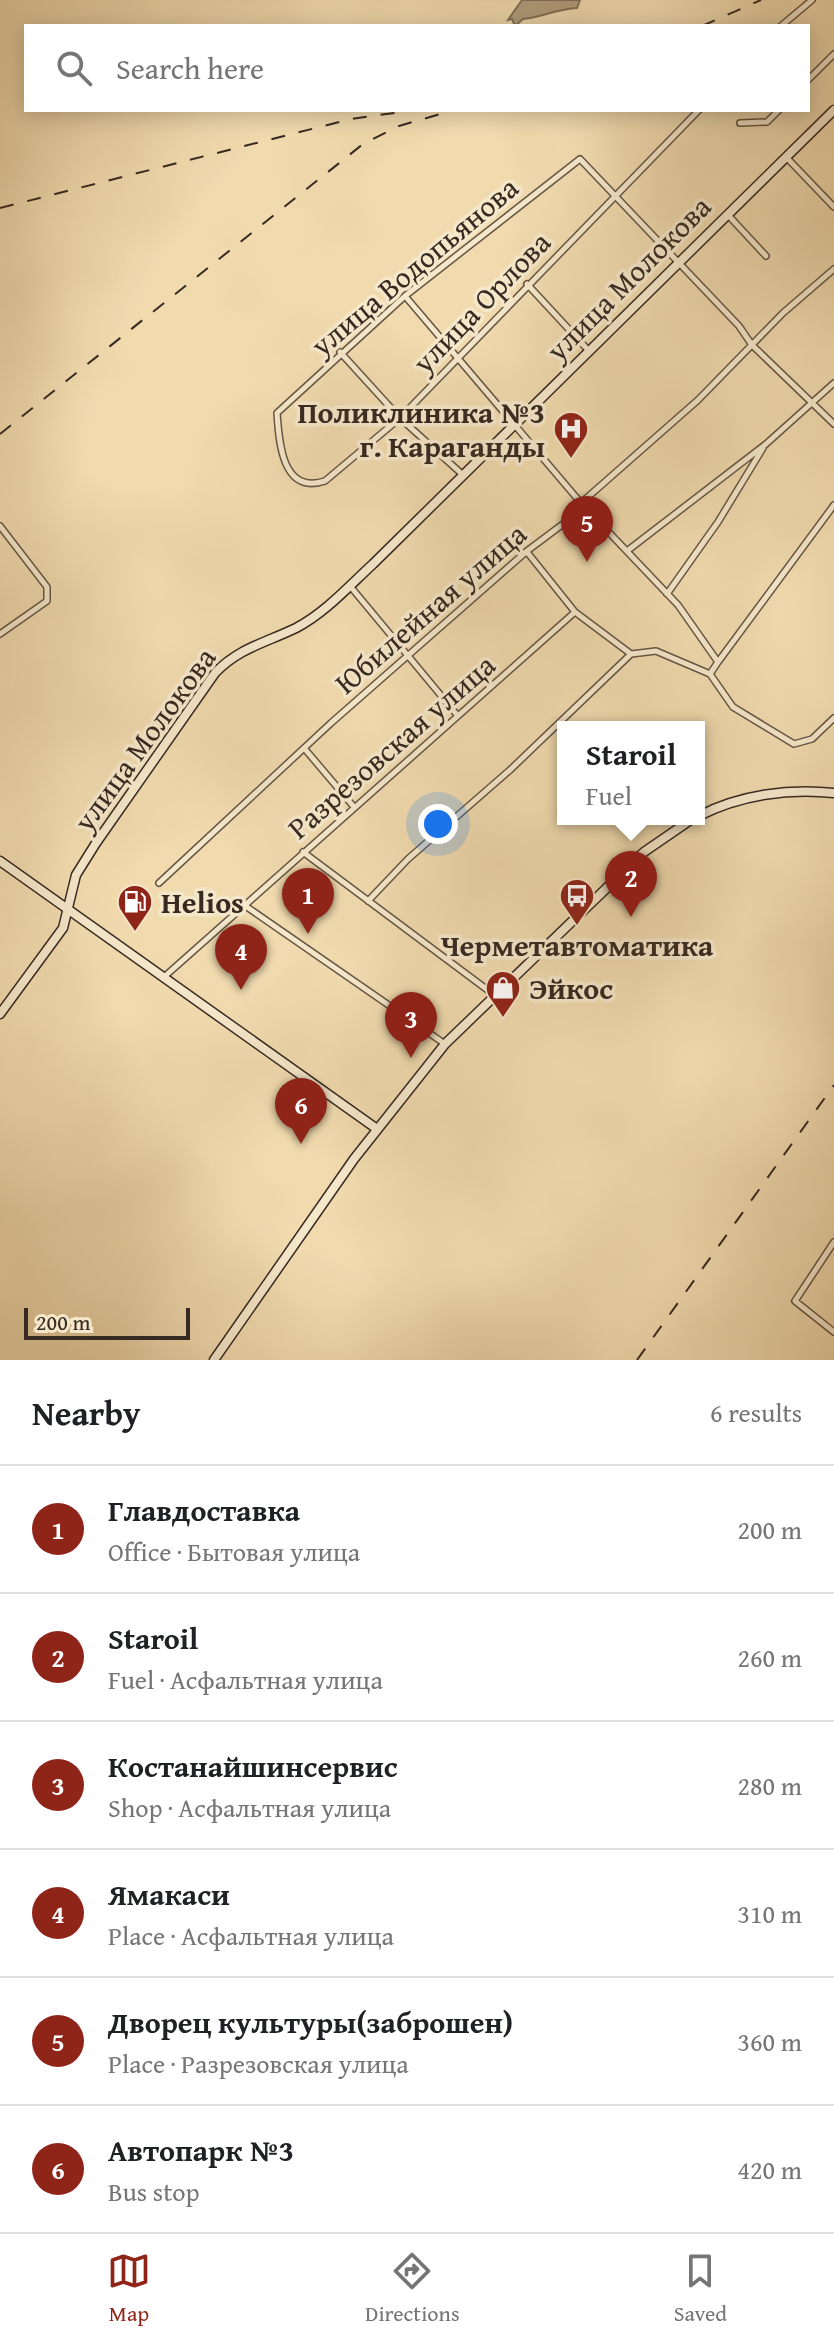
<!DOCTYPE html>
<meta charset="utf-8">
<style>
body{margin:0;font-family:"Gentium Book Plus",serif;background:#f6f6f6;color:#202124}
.scale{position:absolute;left:24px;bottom:20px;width:166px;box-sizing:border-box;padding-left:8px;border:4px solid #372a22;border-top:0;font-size:22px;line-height:28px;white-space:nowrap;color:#372a22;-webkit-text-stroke:6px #f5e7ca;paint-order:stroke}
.you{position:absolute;left:438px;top:824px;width:28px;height:28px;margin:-20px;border:6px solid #fff;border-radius:50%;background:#1a73e8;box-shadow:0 0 0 12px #1a73e833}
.badge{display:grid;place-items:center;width:52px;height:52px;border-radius:50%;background:#8f2418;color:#fff;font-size:26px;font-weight:700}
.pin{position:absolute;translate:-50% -66px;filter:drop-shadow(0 2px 4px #0008)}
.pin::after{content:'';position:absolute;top:42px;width:28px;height:24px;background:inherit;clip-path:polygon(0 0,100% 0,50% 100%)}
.popup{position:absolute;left:557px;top:721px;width:148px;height:104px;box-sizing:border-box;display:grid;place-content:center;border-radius:0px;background:#fff;filter:drop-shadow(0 2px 6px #0005);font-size:26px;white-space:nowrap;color:#757577}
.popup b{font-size:30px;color:#202124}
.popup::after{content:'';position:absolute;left:50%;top:100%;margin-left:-16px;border:16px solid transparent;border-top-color:#fff}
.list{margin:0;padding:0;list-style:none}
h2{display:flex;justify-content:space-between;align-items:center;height:104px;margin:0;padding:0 32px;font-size:34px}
h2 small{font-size:26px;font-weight:400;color:#757577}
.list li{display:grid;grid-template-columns:52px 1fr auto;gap:24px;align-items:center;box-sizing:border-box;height:128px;padding:0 32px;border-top:2px solid #e0e0e0}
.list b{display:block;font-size:30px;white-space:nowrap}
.list p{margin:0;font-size:26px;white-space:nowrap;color:#757577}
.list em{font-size:26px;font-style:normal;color:#757577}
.icon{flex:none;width:44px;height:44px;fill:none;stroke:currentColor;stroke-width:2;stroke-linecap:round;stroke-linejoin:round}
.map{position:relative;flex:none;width:834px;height:1360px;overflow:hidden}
.search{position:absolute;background:#fff;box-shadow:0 4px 20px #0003;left:24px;right:24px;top:24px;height:88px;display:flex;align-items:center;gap:20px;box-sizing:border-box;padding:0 28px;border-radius:0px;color:#757577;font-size:30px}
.sheet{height:872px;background:#fff}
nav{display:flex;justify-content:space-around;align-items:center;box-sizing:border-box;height:112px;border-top:2px solid #e0e0e0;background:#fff;font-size:22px;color:#757577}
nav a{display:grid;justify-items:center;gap:4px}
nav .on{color:#8f2418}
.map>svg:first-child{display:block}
.water{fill:#b19e7e;stroke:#807059;stroke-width:2}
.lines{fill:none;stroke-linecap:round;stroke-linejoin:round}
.street-casing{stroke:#655645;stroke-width:8}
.secondary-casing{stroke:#372a22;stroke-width:11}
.street{stroke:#f5e7ca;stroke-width:5}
.secondary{stroke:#f5e7ca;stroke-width:8}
.rail{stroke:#372a22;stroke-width:2;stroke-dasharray:14 14;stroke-linecap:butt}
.labels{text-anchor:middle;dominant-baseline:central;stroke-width:7;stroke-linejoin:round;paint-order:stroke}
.street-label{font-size:30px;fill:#372a22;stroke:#f5e7ca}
.poi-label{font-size:30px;font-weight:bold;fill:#372a22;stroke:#f5e7ca;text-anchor:start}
</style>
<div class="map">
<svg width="834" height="1360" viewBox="0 0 834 1360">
<rect width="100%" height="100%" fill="#f0daae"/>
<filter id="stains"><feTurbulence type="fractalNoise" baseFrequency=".0025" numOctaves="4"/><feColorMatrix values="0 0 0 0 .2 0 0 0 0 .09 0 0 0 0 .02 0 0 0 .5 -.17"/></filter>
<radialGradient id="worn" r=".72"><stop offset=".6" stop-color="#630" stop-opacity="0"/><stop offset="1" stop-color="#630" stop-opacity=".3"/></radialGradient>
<path class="water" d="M522 0H580L577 8C557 9 539 18 523 19L515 26 512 19 508 20Z"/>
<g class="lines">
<defs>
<path id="street" d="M781 26 812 0
M808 80 834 54
M699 110 400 418 325 481C282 495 279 442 277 413L405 296 580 159 739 326 752 345 834 424
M740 123 767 122 779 110
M787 158 834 207
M728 215 766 256
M527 284 589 351
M405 296 581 503 678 605 718 662 710 674
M340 352 400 418 463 475
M0 526 47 587V601L0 634
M627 551 766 444 834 383
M527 552 575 612 631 654
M350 586 458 716
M667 594 718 522 763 448
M718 662 834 505
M304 748 354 807
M303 852 493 994
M159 883 331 723 527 551 571 518 581 503 698 400 783 313 834 269
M368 901 408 859 510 770 631 654 656 651 710 674 733 707 794 744 812 739 834 718
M244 905 445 1044
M164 977 575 612
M834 1242 795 1301 834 1332"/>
<path id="secondary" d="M699 816C739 795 789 788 834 793
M0 861 377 1129
M0 1014 63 928 76 875 96 843 215 673C239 648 265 643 296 628 325 613 349 586 373 564L834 110
M214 1360 354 1159 445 1044 644 852 692 819"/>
</defs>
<use href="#street" class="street-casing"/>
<use href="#secondary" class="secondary-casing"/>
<use href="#street" class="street"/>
<use href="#secondary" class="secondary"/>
<path class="rail" d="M702 26 761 0
M0 208 351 119 415 110
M0 434 363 144 399 126 454 110
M637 1360 834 1085"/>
</g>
<defs>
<symbol id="hospital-pin" viewBox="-11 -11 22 30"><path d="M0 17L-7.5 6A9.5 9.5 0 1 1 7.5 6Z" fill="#8f2418" stroke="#f5e7ca"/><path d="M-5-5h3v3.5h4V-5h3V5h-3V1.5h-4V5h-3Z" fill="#fff"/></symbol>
<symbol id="bus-pin" viewBox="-11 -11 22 30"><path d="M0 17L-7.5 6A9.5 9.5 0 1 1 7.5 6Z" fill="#8f2418" stroke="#f5e7ca"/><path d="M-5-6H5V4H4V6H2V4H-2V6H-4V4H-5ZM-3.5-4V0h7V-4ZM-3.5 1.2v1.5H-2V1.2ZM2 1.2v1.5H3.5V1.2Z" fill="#fff"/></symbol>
<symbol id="fuel-pin" viewBox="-11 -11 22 30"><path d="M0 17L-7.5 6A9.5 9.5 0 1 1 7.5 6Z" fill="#8f2418" stroke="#f5e7ca"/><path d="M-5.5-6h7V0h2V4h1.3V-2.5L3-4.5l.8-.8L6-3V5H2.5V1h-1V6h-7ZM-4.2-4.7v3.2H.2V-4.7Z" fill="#fff"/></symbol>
<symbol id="shop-pin" viewBox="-11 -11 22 30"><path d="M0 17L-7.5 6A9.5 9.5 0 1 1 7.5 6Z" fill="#8f2418" stroke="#f5e7ca"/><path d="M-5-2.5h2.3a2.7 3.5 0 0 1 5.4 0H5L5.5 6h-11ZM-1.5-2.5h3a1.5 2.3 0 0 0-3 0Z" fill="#fff"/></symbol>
</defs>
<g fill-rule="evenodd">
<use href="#hospital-pin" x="551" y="409" width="40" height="54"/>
<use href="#bus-pin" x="557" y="876" width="40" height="54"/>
<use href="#fuel-pin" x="115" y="882" width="40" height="54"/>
<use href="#shop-pin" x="483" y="968" width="40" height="54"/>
</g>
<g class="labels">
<g class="street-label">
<text transform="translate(414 266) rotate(-40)">улица Водопьянова</text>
<text transform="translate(628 278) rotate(-45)">улица Молокова</text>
<text transform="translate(481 302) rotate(-46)">улица Орлова</text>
<text transform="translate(430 608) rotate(-41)">Юбилейная улица</text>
<text transform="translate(144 739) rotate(-54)">улица Молокова</text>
<text transform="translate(391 746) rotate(-41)">Разрезовская улица</text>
</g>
<g class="poi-label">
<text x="545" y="412" text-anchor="end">Поликлиника №3<tspan x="545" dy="34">г. Караганды</tspan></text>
<text x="161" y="902">Helios</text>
<text x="577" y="945" text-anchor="middle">Черметавтоматика</text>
<text x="529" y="988">Эйкос</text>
</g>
</g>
<rect width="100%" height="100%" filter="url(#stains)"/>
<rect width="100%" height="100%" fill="url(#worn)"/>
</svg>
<div class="scale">200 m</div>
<div class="you"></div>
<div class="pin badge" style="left:308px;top:934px">1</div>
<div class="pin badge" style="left:631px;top:917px">2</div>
<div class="popup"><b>Staroil</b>Fuel</div>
<div class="pin badge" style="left:411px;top:1058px">3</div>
<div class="pin badge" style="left:241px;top:990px">4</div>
<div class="pin badge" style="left:587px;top:562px">5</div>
<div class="pin badge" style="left:301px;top:1144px">6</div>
<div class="search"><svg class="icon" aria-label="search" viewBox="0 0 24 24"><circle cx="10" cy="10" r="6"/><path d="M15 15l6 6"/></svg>Search here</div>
</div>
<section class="sheet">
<h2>Nearby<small>6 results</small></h2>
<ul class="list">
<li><span class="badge">1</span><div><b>Главдоставка</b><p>Office · Бытовая улица</p></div><em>200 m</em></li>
<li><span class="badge">2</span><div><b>Staroil</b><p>Fuel · Асфальтная улица</p></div><em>260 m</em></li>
<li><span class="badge">3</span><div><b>Костанайшинсервис</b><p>Shop · Асфальтная улица</p></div><em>280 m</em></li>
<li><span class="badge">4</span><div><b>Ямакаси</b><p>Place · Асфальтная улица</p></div><em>310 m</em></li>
<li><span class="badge">5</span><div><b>Дворец культуры(заброшен)</b><p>Place · Разрезовская улица</p></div><em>360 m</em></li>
<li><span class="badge">6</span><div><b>Автопарк №3</b><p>Bus stop</p></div><em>420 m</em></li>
</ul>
</section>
<nav>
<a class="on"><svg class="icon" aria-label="map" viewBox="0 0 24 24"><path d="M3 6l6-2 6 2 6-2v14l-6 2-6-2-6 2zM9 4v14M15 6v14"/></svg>Map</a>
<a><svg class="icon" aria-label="directions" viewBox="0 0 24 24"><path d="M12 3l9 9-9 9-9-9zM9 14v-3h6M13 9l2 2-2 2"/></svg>Directions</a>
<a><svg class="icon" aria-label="saved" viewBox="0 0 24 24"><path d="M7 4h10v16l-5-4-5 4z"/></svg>Saved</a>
</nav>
